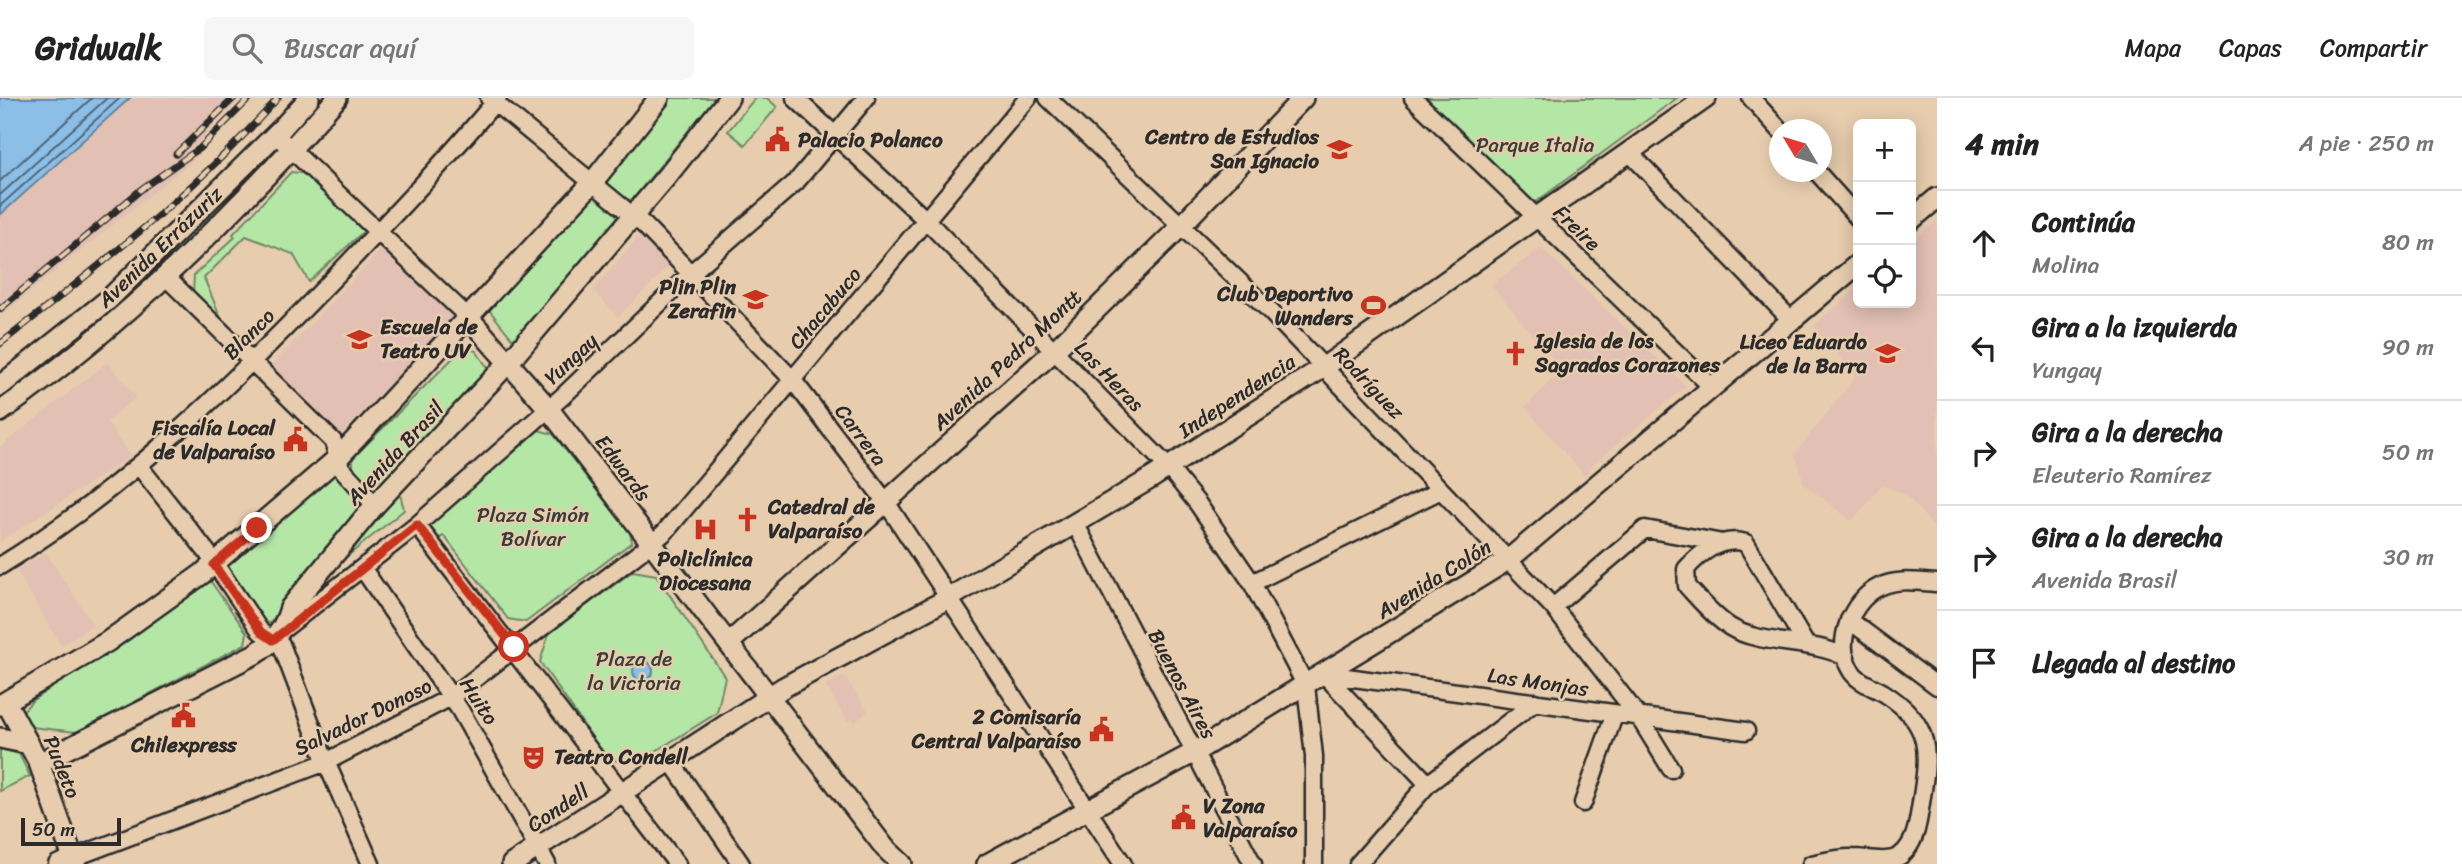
<!DOCTYPE html>
<html lang="es">
<meta charset="utf-8">
<style>
body{margin:0;font-family:Sriracha,sans-serif;background:#f6f6f6;color:#222}
.controls{position:absolute;right:21px;top:21px;display:grid;overflow:hidden;border-radius:10px;box-shadow:0 4px 18px #0003}
.controls button{width:63px;height:63px;display:grid;place-items:center;padding:0;border:0;border-bottom:2px solid #e0e0e0;background:#fff;color:#222;font:35px sans-serif}
.compass{position:absolute;left:1769px;top:21px;width:63px;height:63px;border-radius:50%;background:#fff;box-shadow:0 4px 18px #0003;rotate:308deg}
.scale{position:absolute;left:21px;bottom:18px;width:100px;box-sizing:border-box;padding-left:7px;border:4px solid #2b2b2b;border-top:0;font-size:19px;line-height:24px;white-space:nowrap;color:#2b2b2b;-webkit-text-stroke:5px #e7cdae;paint-order:stroke}
.stop{position:absolute;width:21px;height:21px;margin:-16px;border:5px solid #c8321e;border-radius:50%;background:#fff}
.stop.end{background:#c8321e;border-color:#fff;box-shadow:0 2px 7px #0008}
.list{margin:0;padding:0;list-style:none}
h2{display:flex;justify-content:space-between;align-items:center;height:91px;margin:0;padding:0 28px;font-size:30px}
h2 small{font-size:23px;font-weight:400;color:#767676}
.list li{display:grid;grid-template-columns:46px 1fr auto;gap:21px;align-items:center;box-sizing:border-box;height:105px;padding:0 28px;border-top:2px solid #e0e0e0}
.list b{display:block;font-size:26px;white-space:nowrap}
.list p{margin:0;font-size:23px;white-space:nowrap;color:#767676}
.list em{font-size:23px;font-style:normal;color:#767676}
.icon{flex:none;width:38px;height:38px;fill:none;stroke:currentColor;stroke-width:2;stroke-linecap:round;stroke-linejoin:round}
.map{position:relative;flex:none;width:1937px;height:766px;overflow:hidden}
header{display:flex;align-items:center;gap:42px;box-sizing:border-box;height:98px;padding:0 35px;background:#fff;border-bottom:2px solid #e0e0e0}
header strong{font-size:33px}
nav{display:flex;gap:38px;margin-inline-start:auto;font-size:24px}
.search{width:490px;height:63px;background:#f6f6f6;display:flex;align-items:center;gap:18px;box-sizing:border-box;padding:0 24px;border-radius:10px;color:#767676;font-size:26px}
main{display:flex}
aside{flex:1;background:#fff}
.map>svg:first-child{display:block}
.built{fill:#e2c0b3}
.green{fill:#b4e6a6;stroke:#708868;stroke-width:2}
.water{fill:#8bbfe8;stroke:#65849c;stroke-width:2}
.lines{fill:none;stroke-linecap:round;stroke-linejoin:round}
.shore{stroke:#516677;stroke-width:2}
.minor-casing{stroke:#2b2b2b;stroke-width:21}
.major-casing{stroke:#2b2b2b;stroke-width:24}
.minor{stroke:#e7cdae;stroke-width:16}
.major{stroke:#e7cdae;stroke-width:19}
.rail-casing{stroke:#2b2b2b;stroke-width:7}
.rail{stroke:#e7cdae;stroke-width:4.5;stroke-dasharray:13;stroke-linecap:butt}
.route{stroke:#c8321e;stroke-width:9}
.labels{text-anchor:middle;dominant-baseline:central;stroke-width:5;stroke-linejoin:round;paint-order:stroke}
.poi-label{font-size:21px;font-weight:bold;fill:#2b2b2b;stroke:#e7cdae;text-anchor:end}
.park-label{font-size:21px;fill:#393e37;stroke:#e7cdae}
.street-label{font-size:21px;fill:#2b2b2b;stroke:#e7cdae}
</style>
<header>
<strong>Gridwalk</strong>
<div class="search"><svg class="icon" aria-label="search" viewBox="0 0 24 24"><circle cx="10" cy="10" r="6"/><path d="M15 15l6 6"/></svg>Buscar aquí</div>
<nav><a>Mapa</a><a>Capas</a><a>Compartir</a></nav>
</header>
<main>
<div class="map">
<svg width="1937" height="766" viewBox="0 0 1937 766">
<rect width="100%" height="100%" fill="#e7cdae"/>
<filter id="ink" filterUnits="userSpaceOnUse"><feTurbulence type="fractalNoise" baseFrequency=".0143" numOctaves="2"/><feDisplacementMap in="SourceGraphic" scale="14" xChannelSelector="R" yChannelSelector="G"/><feConvolveMatrix kernelMatrix="1 2 1 2 8 2 1 2 1" color-interpolation-filters="sRGB"/></filter>
<g filter="url(#ink)">
<path class="built" d="M130 0H241L192 51 197 59 0 218V117Z
M1937 122V432L1905 396 1882 387 1852 423 1804 386 1795 356 1856 278 1813 228 1858 190V205H1911V144Z
M642 135 671 166 618 219 593 192Z
M383 150 456 218 340 338 270 269Z
M1541 150 1686 288 1592 367 1585 378 1525 309 1562 272 1491 187Z
M108 264 136 299 107 324 131 358 0 444V349Z
M46 454 93 527 61 548 16 472Z
M844 578 868 613 855 624 852 620 848 623 825 587Z"/>
<path class="green" d="M665 0H715L633 101 627 102 605 85 604 75Z
M755 0H767L777 9 745 47 728 33Z
M1425 0H1677L1529 109Z
M272 53 275 56C188 144 100 230 0 303V299L130 193Z
M291 74 309 76 367 130 309 184 293 156 246 138 204 180 222 223 193 196 194 177 235 139 233 136Z
M593 94 620 113V119L514 243 490 213 489 207Z
M464 249 476 253 490 273 378 392 370 391 353 371V360Z
M538 332 553 336 630 435 632 444 526 524 508 521 444 438 437 441 429 431 434 420 528 334Z
M333 373 360 399V407L270 525 260 524 224 467Z
M399 392 404 412 338 466Z
M633 473 656 477 725 579 717 615 638 664 608 662 540 564 549 535Z
M209 481 247 535 245 546 77 634 31 629 22 614 33 602Z
M0 651 19 656 30 678 0 693Z"/>
<path class="water" d="M0 0H130L0 117Z
M633 573a10 10 0 1 1 20 0a10 10 0 1 1-20 0Z"/>
<g class="lines">
<path class="shore" d="M0 83 92 0
M0 97 107 0
M0 108 120 0"/>
<defs>
<path id="minor" d="M489 0 644 127 792 281 886 404 1123 766
M795 0 926 122 1168 369 1198 406 1252 485 1306 588 1314 658V766
M1048 0 1268 211 1553 509 1639 619 1671 671
M1413 0 1712 289
M1751 0 1780 32
M276 37 469 220
M1629 54 1792 223
M1817 74 1858 120
M167 180 333 343 341 370 375 407
M139 368 207 454 261 534 281 546 323 657 371 766
M1075 425 1253 766
M417 427 677 766
M0 468C126 391 231 287 333 181 389 122 446 63 498 0
M363 471 460 612 547 766
M1252 485 1441 392
M1553 509 1645 431 1723 445
M1849 522 1937 588
M285 530 417 427 563 298 690 176 796 84 866 0
M1805 545 1746 445C1722 438 1701 454 1686 471L1687 488C1699 501 1714 519 1730 529 1761 548 1810 541 1846 559
M1324 576 1746 633
M1324 576 1428 686
M670 662 741 766
M1583 705 1615 615
M57 766 326 664 451 599 652 445 665 434 1028 0
M1358 766 1428 686 1535 604
M1811 766C1825 763 1839 759 1853 760 1868 760 1886 766 1900 758 1916 746 1918 724 1921 705 1929 654 1933 626 1884 595 1872 588 1857 584 1850 571 1834 544 1852 502 1879 489 1897 480 1918 484 1937 485"/>
<path id="major" d="M1911 122 1937 100
M469 220 548 310 885 750 902 766
M0 288 109 201 282 30 309 0
M0 314C126 225 235 116 337 0
M729 545 1055 252 1171 138 1303 0
M6 604 39 665 75 766
M0 607 107 544 202 476 339 359 592 85 659 0
M0 640 29 646
M39 665 255 556C274 544 284 531 290 510L375 407 509 264 667 78 729 0
M512 766 784 589 949 500 1150 381 1324 269 1706 0
M987 766 1195 654 1508 462 1858 166"/>
</defs>
<use href="#minor" class="minor-casing"/>
<use href="#major" class="major-casing"/>
<use href="#minor" class="minor"/>
<use href="#major" class="major"/>
<defs>
<path id="rail" d="M176 56 234 0
M0 211 144 89 200 50 250 0
M0 246C98 169 195 94 278 0"/>
</defs>
<use href="#rail" class="rail-casing"/>
<use href="#rail" class="rail"/>
</g>
</g>
<g class="lines" filter="url(#ink)">
<path class="route" d="M257 430 214 467 261 534 273 542 417 427 514 549"/>
</g>
<defs>
<symbol id="civic-bare" viewBox="-9 -9 18 18"><path d="M-.6-6.5H3V-4.5H.6V-3L4-1V1h2V6H-6V1h2V-1L-.6-3ZM-1.2 2.5V6h2.4V2.5Z" fill="#c8321e" stroke="#e7cdae" stroke-width="2.5" paint-order="stroke"/></symbol>
<symbol id="school-bare" viewBox="-9 -9 18 18"><path d="M0-5L7-2L0 1L-7-2ZM-4 1L0 2.5L4 1V4Q0 6-4 4Z" fill="#c8321e" stroke="#e7cdae" stroke-width="2.5" paint-order="stroke"/></symbol>
<symbol id="stadium-bare" viewBox="-9 -9 18 18"><path d="M0-5a6.5 5 0 1 0 0 10a6.5 5 0 1 0 0-10ZM-3.5-1.8h7v3.6h-7Z" fill="#c8321e" stroke="#e7cdae" stroke-width="2.5" paint-order="stroke"/></symbol>
<symbol id="university-bare" viewBox="-9 -9 18 18"><path d="M0-5L7-2L0 1L-7-2ZM-4 1L0 2.5L4 1V4Q0 6-4 4Z" fill="#c8321e" stroke="#e7cdae" stroke-width="2.5" paint-order="stroke"/></symbol>
<symbol id="church-bare" viewBox="-9 -9 18 18"><path d="M-1.2-6h2.4v3.5h3.3v2.4h-3.3V6h-2.4V-.1h-3.3v-2.4h3.3Z" fill="#c8321e" stroke="#e7cdae" stroke-width="2.5" paint-order="stroke"/></symbol>
<symbol id="hospital-bare" viewBox="-9 -9 18 18"><path d="M-5-5h3v3.5h4V-5h3V5h-3V1.5h-4V5h-3Z" fill="#c8321e" stroke="#e7cdae" stroke-width="2.5" paint-order="stroke"/></symbol>
<symbol id="theatre-bare" viewBox="-9 -9 18 18"><path d="M-5-5.5Q0-4 5-5.5V0Q5 5 0 6Q-5 5-5 0ZM-3.3-2.5H-1v1.5H-3.3ZM1-2.5H3.3v1.5H1ZM-2.8 1Q0 5.5 2.8 1Z" fill="#c8321e" stroke="#e7cdae" stroke-width="2.5" paint-order="stroke"/></symbol>
</defs>
<g fill-rule="evenodd">
<use href="#civic-bare" x="760" y="24" width="35" height="35"/>
<use href="#school-bare" x="1322" y="34" width="35" height="35"/>
<use href="#school-bare" x="738" y="184" width="35" height="35"/>
<use href="#stadium-bare" x="1356" y="190" width="35" height="35"/>
<use href="#university-bare" x="342" y="224" width="35" height="35"/>
<use href="#church-bare" x="1498" y="238" width="35" height="35"/>
<use href="#school-bare" x="1870" y="238" width="35" height="35"/>
<use href="#civic-bare" x="278" y="324" width="35" height="35"/>
<use href="#church-bare" x="730" y="404" width="35" height="35"/>
<use href="#hospital-bare" x="688" y="414" width="35" height="35"/>
<use href="#civic-bare" x="166" y="600" width="35" height="35"/>
<use href="#civic-bare" x="1084" y="614" width="35" height="35"/>
<use href="#theatre-bare" x="516" y="642" width="35" height="35"/>
<use href="#civic-bare" x="1166" y="702" width="35" height="35"/>
</g>
<g class="labels">
<g class="poi-label">
<text x="1319" y="39">Centro de Estudios<tspan x="1319" dy="24">San Ignacio</tspan></text>
<text x="798" y="42" text-anchor="start">Palacio Polanco</text>
<text x="736" y="189">Plin Plin<tspan x="736" dy="24">Zerafin</tspan></text>
<text x="1353" y="196">Club Deportivo<tspan x="1353" dy="24">Wanders</tspan></text>
<text x="380" y="229" text-anchor="start">Escuela de<tspan x="380" dy="24">Teatro UV</tspan></text>
<text x="1535" y="243" text-anchor="start">Iglesia de los<tspan x="1535" dy="24">Sagrados Corazones</tspan></text>
<text x="1867" y="244">Liceo Eduardo<tspan x="1867" dy="24">de la Barra</tspan></text>
<text x="275" y="330">Fiscalía Local<tspan x="275" dy="24">de Valparaíso</tspan></text>
<text x="768" y="409" text-anchor="start">Catedral de<tspan x="768" dy="24">Valparaíso</tspan></text>
<text x="705" y="461" text-anchor="middle">Policlínica<tspan x="705" dy="24">Diocesana</tspan></text>
<text x="1081" y="619">2 Comisaría<tspan x="1081" dy="24">Central Valparaíso</tspan></text>
<text x="184" y="647" text-anchor="middle">Chilexpress</text>
<text x="554" y="659" text-anchor="start">Teatro Condell</text>
<text x="1203" y="708" text-anchor="start">V Zona<tspan x="1203" dy="24">Valparaíso</tspan></text>
</g>
<g class="park-label">
<text x="1535" y="47">Parque Italia</text>
<text x="533" y="417">Plaza Simón<tspan x="533" dy="24">Bolívar</tspan></text>
<text x="634" y="561">Plaza de<tspan x="634" dy="24">la Victoria</tspan></text>
</g>
<g class="street-label">
<text transform="translate(1577 130) rotate(44)">Freire</text>
<text transform="translate(160 149) rotate(-44)">Avenida Errázuriz</text>
<text transform="translate(825 210) rotate(-50)">Chacabuco</text>
<text transform="translate(249 236) rotate(-45)">Blanco</text>
<text transform="translate(571 261) rotate(-43)">Yungay</text>
<text transform="translate(1007 262) rotate(-43)">Avenida Pedro Montt</text>
<text transform="translate(1109 278) rotate(46)">Las Heras</text>
<text transform="translate(1369 285) rotate(46)">Rodríguez</text>
<text transform="translate(1237 298) rotate(-33)">Independencia</text>
<text transform="translate(861 337) rotate(53)">Carrera</text>
<text transform="translate(395 355) rotate(-47)">Avenida Brasil</text>
<text transform="translate(623 370) rotate(53)">Edwards</text>
<text transform="translate(1434 481) rotate(-32)">Avenida Colón</text>
<text transform="translate(1538 584) rotate(8)">Las Monjas</text>
<text transform="translate(1182 586) rotate(62)">Buenos Aires</text>
<text transform="translate(479 603) rotate(57)">Huito</text>
<text transform="translate(363 619) rotate(-26)">Salvador Donoso</text>
<text transform="translate(62 669) rotate(68)">Pudeto</text>
<text transform="translate(558 710) rotate(-34)">Condell</text>
</g>
</g>
</svg>
<div class="controls">
<button>+</button>
<button>−</button>
<button><svg class="icon" aria-label="locate" viewBox="0 0 24 24"><circle cx="12" cy="12" r="6"/><path d="M12 2v4M12 18v4M2 12h4M18 12h4"/></svg></button>
</div>
<svg class="compass" viewBox="-18 -18 36 36"><path d="M0-13l5 13h-10z" fill="#e53935"/><path d="M0 13l5-13h-10z" fill="#767676"/></svg>
<div class="scale">50 m</div>
<div class="stop" style="left:514px;top:549px"></div>
<div class="stop end" style="left:257px;top:430px"></div>
</div>
<aside>
<h2>4 min<small>A pie · 250 m</small></h2>
<ul class="list">
<li><svg class="icon" aria-label="ahead" viewBox="0 0 24 24"><path d="M12 20V5M6 11l6-6 6 6"/></svg><div><b>Continúa</b><p>Molina</p></div><em>80 m</em></li>
<li><svg class="icon" aria-label="left" viewBox="0 0 24 24"><path d="M17 20v-9H6M10 6l-5 5 5 5"/></svg><div><b>Gira a la izquierda</b><p>Yungay</p></div><em>90 m</em></li>
<li><svg class="icon" aria-label="right" viewBox="0 0 24 24"><path d="M7 20v-9h11M14 6l5 5-5 5"/></svg><div><b>Gira a la derecha</b><p>Eleuterio Ramírez</p></div><em>50 m</em></li>
<li><svg class="icon" aria-label="right" viewBox="0 0 24 24"><path d="M7 20v-9h11M14 6l5 5-5 5"/></svg><div><b>Gira a la derecha</b><p>Avenida Brasil</p></div><em>30 m</em></li>
<li><svg class="icon" aria-label="arrive" viewBox="0 0 24 24"><path d="M6 21V4h12l-3 4 3 4H6"/></svg><div><b>Llegada al destino</b></div></li>
</ul>
</aside>
</main>
